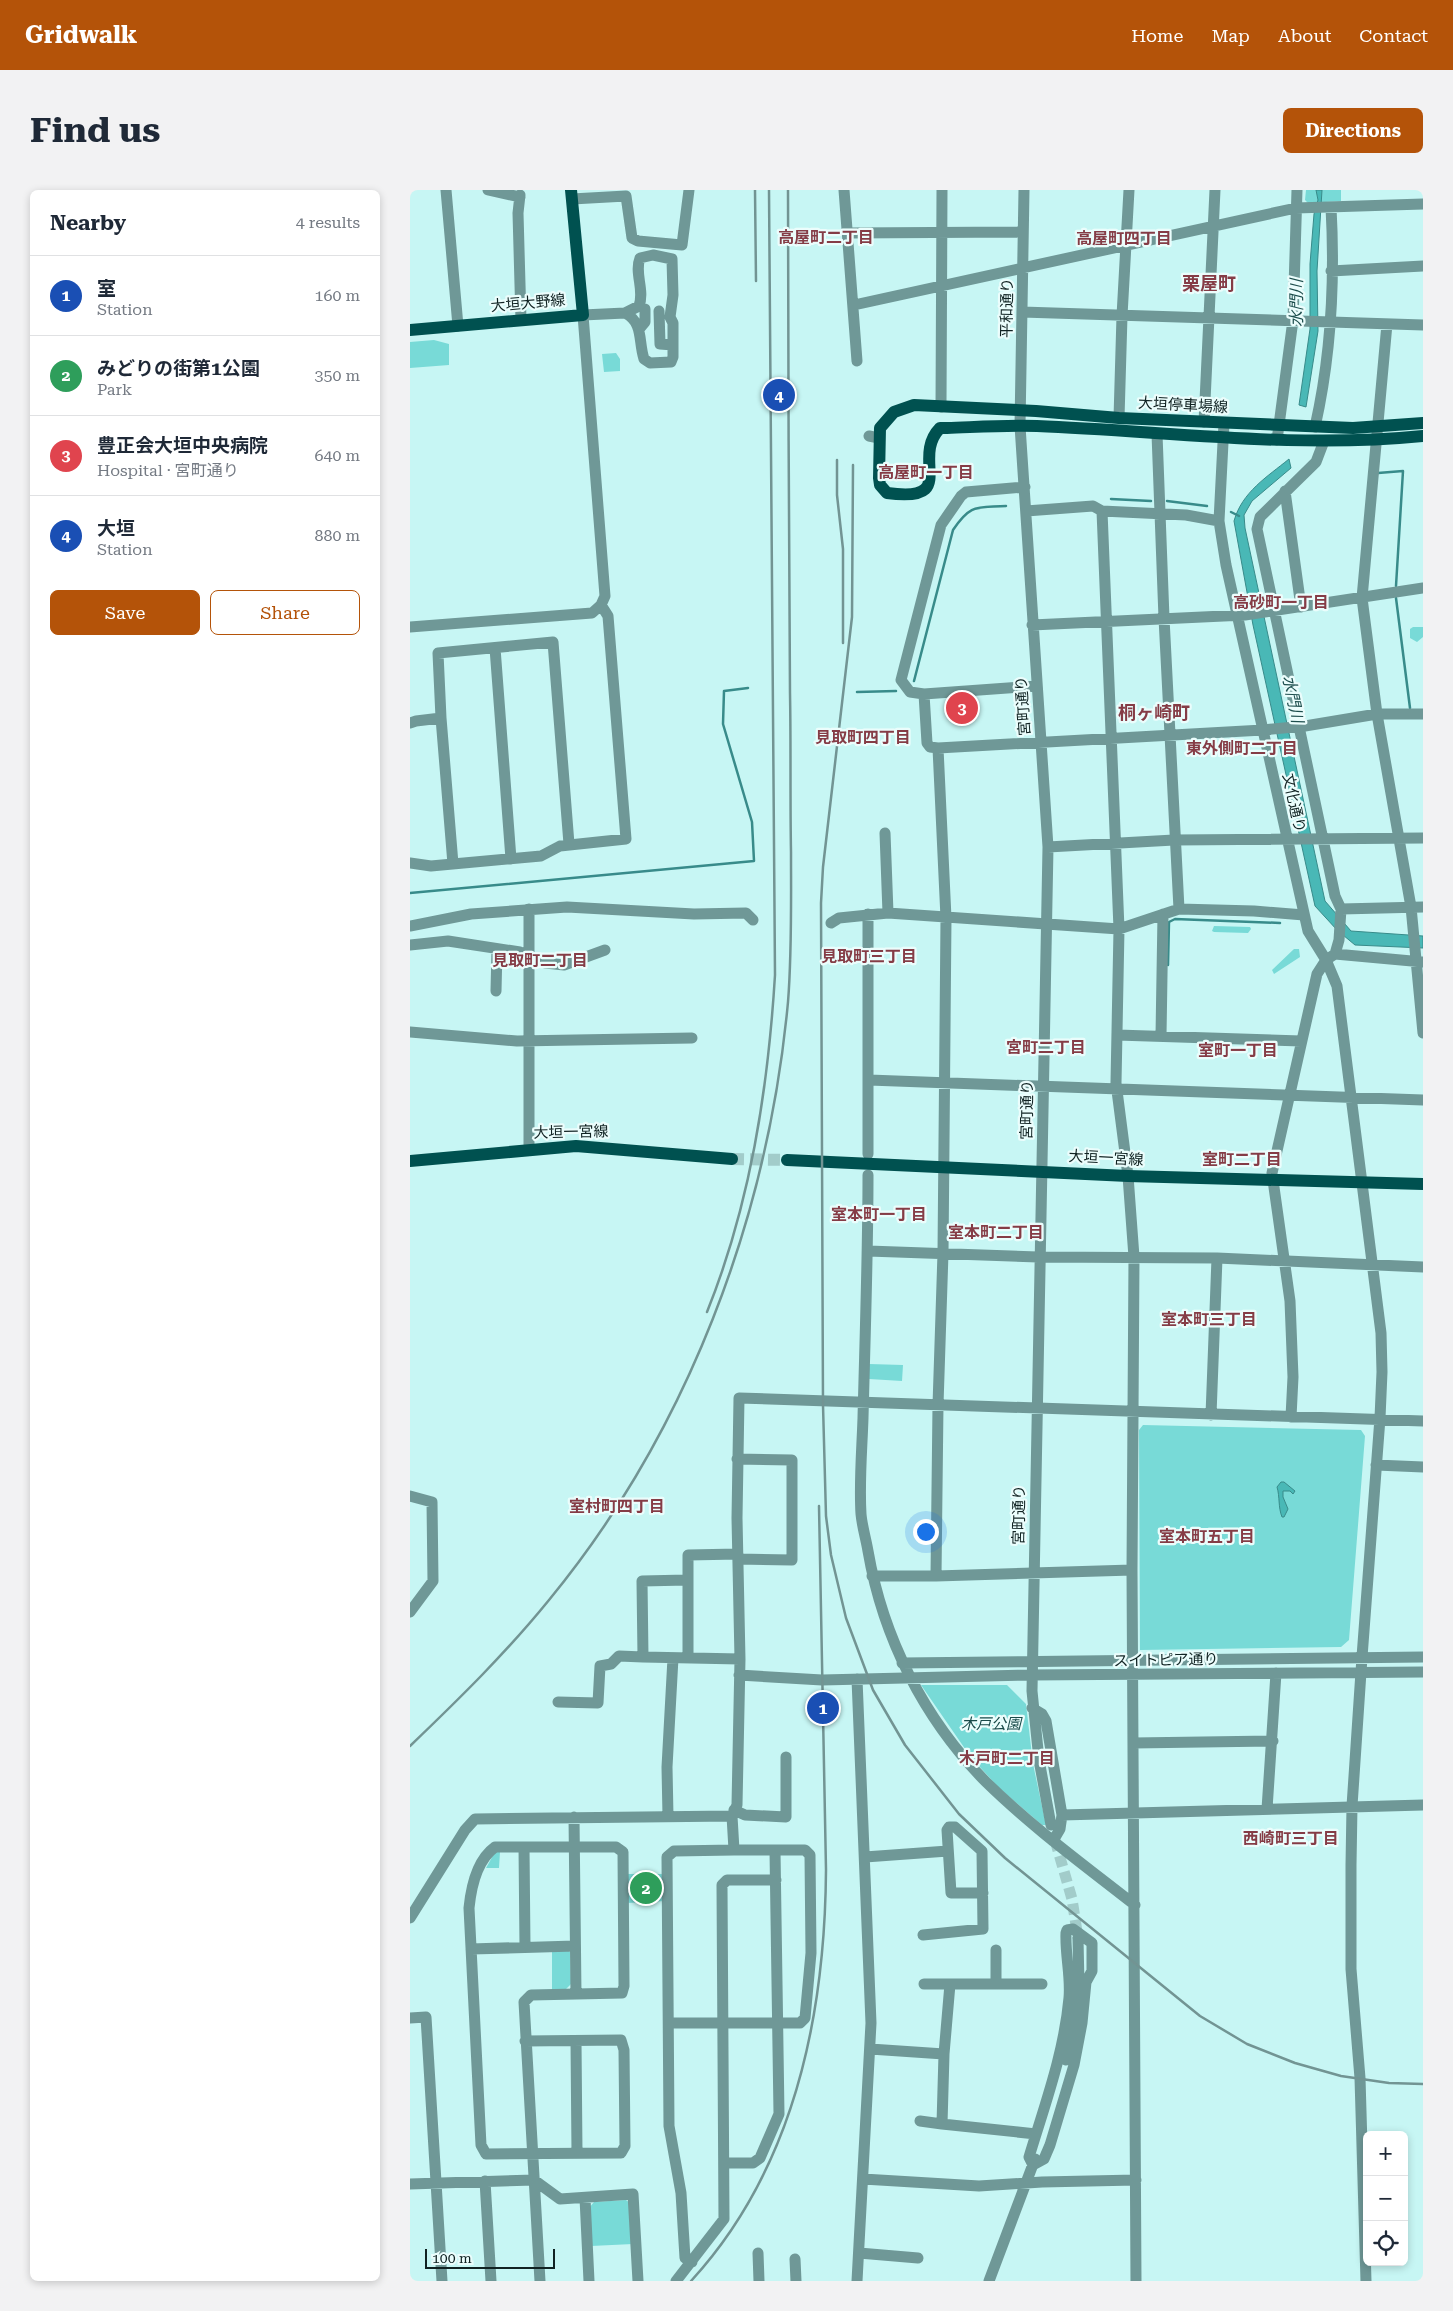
<!DOCTYPE html>
<meta charset="utf-8">
<style>
body{margin:0;font-family:"Roboto Serif","Noto Sans JP",serif;background:#f2f2f3;color:#1f2937}
.controls{position:absolute;right:15px;bottom:15px;display:grid;overflow:hidden;border-radius:8px;box-shadow:0 2px 8px #0003}
.controls button{width:45px;height:45px;display:grid;place-items:center;padding:0;border:0;border-bottom:1px solid #e0e1e3;background:#fff;color:#1f2937;font:25px sans-serif}
.scale{position:absolute;left:15px;bottom:12px;width:130px;box-sizing:border-box;padding-left:5px;border:2px solid #102222;border-top:0;font-size:14px;line-height:18px;white-space:nowrap;color:#102222;-webkit-text-stroke:4px #ebfdfc;paint-order:stroke}
.you{position:absolute;left:515px;top:1341px;width:18px;height:18px;margin:-12px;border:4px solid #fff;border-radius:50%;background:#1a73e8;box-shadow:0 0 0 8px #1a73e833}
.badge{display:grid;place-items:center;width:32px;height:32px;border-radius:50%;background:#b45309;color:#fff;font-size:16px;font-weight:700}
.pin{position:absolute;translate:-50% -50%;border:2px solid #fff;box-shadow:0 1px 5px #0006}
.list{margin:0;padding:0;list-style:none}
h2{display:flex;justify-content:space-between;align-items:center;height:65px;margin:0;padding:0 20px;font-size:21px}
h2 small{font-size:16px;font-weight:400;color:#747a83}
.list li{display:grid;grid-template-columns:32px 1fr auto;gap:15px;align-items:center;box-sizing:border-box;height:80px;padding:0 20px;border-top:1px solid #e0e1e3}
.list b{display:block;font-size:19px;white-space:nowrap}
.list p{margin:0;font-size:16px;white-space:nowrap;color:#747a83}
.list em{font-size:16px;font-style:normal;color:#747a83}
.actions{display:flex;gap:10px;padding:15px 20px}
.actions a{flex:1;padding:11px 0;border:1px solid #b45309;border-radius:8px;text-align:center;font-size:18px;color:#b45309}
.actions .main{background:#b45309;color:#fff}
.icon{flex:none;width:28px;height:28px;fill:none;stroke:currentColor;stroke-width:2;stroke-linecap:round;stroke-linejoin:round}
.map{position:relative;flex:none;width:1013px;height:2091px;overflow:hidden;border-radius:8px}
header{display:flex;align-items:center;gap:30px;box-sizing:border-box;height:70px;padding:0 25px;background:#b45309;color:#fff}
header strong{font-size:24px}
nav{display:flex;gap:28px;margin-inline-start:auto;font-size:18px}
.intro{display:flex;align-items:center;justify-content:space-between;box-sizing:border-box;height:120px;padding:0 30px}
h1{margin:0;font-size:35px}
.button{padding:12px 22px;border-radius:8px;background:#b45309;color:#fff;font-size:18px;font-weight:700}
main{display:flex;gap:30px;padding:0 30px}
aside{flex:1;background:#fff;border-radius:8px;box-shadow:0 2px 8px #0003}
.map>svg:first-child{display:block}
.green{fill:#78dad7}
.water{fill:#49b8b6;stroke:#388b8a}
.lines{fill:none;stroke-linecap:round;stroke-linejoin:round}
.stream{stroke:#388b8a;stroke-width:2.5}
.minor-tunnel{stroke:#a2ccca;stroke-width:11;stroke-dasharray:11 5.5;stroke-linecap:butt}
.major-tunnel{stroke:#a2ccca;stroke-width:12;stroke-dasharray:12 6;stroke-linecap:butt}
.minor{stroke:#6f9897;stroke-width:11}
.major{stroke:#005150;stroke-width:12}
.rail{stroke:#729493;stroke-width:2.5}
.labels{text-anchor:middle;dominant-baseline:central;stroke-width:4.5;stroke-linejoin:round;paint-order:stroke}
.street-label{font-size:15px;fill:#102222;stroke:#ebfdfc}
.park-label{font-size:15px;font-style:italic;fill:#194a49;stroke:#ebfdfc}
.neighbourhood-label{font-size:16px;font-weight:bold;fill:#853c46;stroke:#ebfdfc}
.water-label{font-size:16px;font-style:italic;fill:#1d4e4d;stroke:#ebfdfc}
.quarter-label{font-size:18px;font-weight:bold;fill:#853c46;stroke:#ebfdfc}
</style>
<header>
<strong>Gridwalk</strong>
<nav><a>Home</a><a>Map</a><a>About</a><a>Contact</a></nav>
</header>
<div class="intro"><h1>Find us</h1><a class="button">Directions</a></div>
<main>
<aside>
<h2>Nearby<small>4 results</small></h2>
<ul class="list">
<li><span class="badge" style="background:#1a4fb4">1</span><div><b>室</b><p>Station</p></div><em>160 m</em></li>
<li><span class="badge" style="background:#2e9e5b">2</span><div><b>みどりの街第1公園</b><p>Park</p></div><em>350 m</em></li>
<li><span class="badge" style="background:#e0444e">3</span><div><b>豊正会大垣中央病院</b><p>Hospital · 宮町通り</p></div><em>640 m</em></li>
<li><span class="badge" style="background:#1a4fb4">4</span><div><b>大垣</b><p>Station</p></div><em>880 m</em></li>
</ul>
<div class="actions"><a class="main">Save</a><a>Share</a></div>
</aside>
<div class="map">
<svg width="1013" height="2091" viewBox="0 0 1013 2091">
<rect width="100%" height="100%" fill="#c7f6f4"/>
<path class="green" d="M896 0H931V11L898 13 895 10Z
M24 150 39 154V175L0 178V152Z
M206 163 210 169V181L194 182 192 164Z
M1003 437H1013V447L1007 452 1000 448V439Z
M804 736 840 737 841 739 838 743 804 742 802 741Z
M884 759H889L890 767 864 784 862 780Z
M459 1174 493 1175 492 1191 459 1189Z
M733 1235 951 1240 955 1246 939 1450 931 1457 730 1460 729 1240Z
M511 1495H597L616 1514 623 1574 636 1635H632L588 1597 560 1566Z
M85 1662H90L89 1678H76Z
M217 1684H255L256 1711 217 1713Z
M155 1759 160 1762 161 1794 156 1799H142V1760Z
M216 2010 221 2014 223 2054 181 2056 179 2018 184 2012Z"/>
<path class="water" d="M906 0H912L907 81 908 141 896 217 889 215 900 139V74L904 24 908 10Z
M879 269 881 278 842 311 834 325 835 338 915 711 941 741 1013 746V758L945 755 927 740 905 716 843 435 824 331C832 302 857 287 879 269Z
M871 1292H874L885 1301 883 1304 880 1301H873V1307L878 1319 874 1327H872C868 1317 870 1307 867 1297Z"/>
<g class="lines">
<path class="stream" d="M968 283 993 281 986 396
M701 309 741 311
M757 311 797 316
M821 322 829 326
M986 408 1000 518
M504 491 543 340C561 313 567 318 596 316
M447 502 486 501
M0 703 344 671 342 632 313 534 314 501 338 498
M758 775 759 732 765 729 870 733"/>
<path class="minor-tunnel" d="M645 1650 662 1709 668 1748"/>
<path class="major-tunnel" d="M322 969 377 970"/>
<path class="minor" d="M36 0 48 136
M78 0 110 7
M434 0 447 171
M614 0 610 236 638 657 622 1501 629 1570 641 1635
M110 5 108 23 111 130
M162 9 216 6 222 48 228 51 272 55 279 0
M438 43 613 42
M921 81 1013 76
M444 115 886 18 1013 14
M249 121 250 154 263 155
M612 122 1013 135
M977 134 952 408 967 524 1001 717 1013 843
M230 138 235 132V119
M531 217 532 0
M709 228 712 126 719 0
M794 232 805 0
M814 233 809 331 816 375 898 741 916 770 927 796 971 1143 972 1182 970 1228 952 1467 942 1616 941 1675V1779L950 1888 956 2091
M905 237C921 166 925 90 921 17
M747 244 754 428 769 719
M459 246 469 248
M867 250 883 130 887 0
M615 297 556 302 551 306 531 335 491 490 500 502 514 504 627 496
M875 301 891 417
M616 321 683 316 692 321 776 325 809 331
M692 321 709 739 706 893 718 986 724 1067 722 1380 726 2091
M622 435 835 425 1013 398
M0 437 182 423 191 415 195 406 173 125 215 123 229 116C235 100 224 83 230 68L243 65 262 69 263 105 260 127 263 133V167L261 172 240 173 234 169C228 151 234 133 215 123
M85 458 101 669
M514 504 517 553 520 557 528 558
M0 533 6 531 31 528
M475 643 478 723
M638 657 764 650 1013 648
M0 673 21 676 131 666 150 656 216 649 198 426 191 415
M43 674 31 528 28 463 143 452 159 654
M119 719V959
M931 719 1013 717
M421 733 429 728 478 723 709 739 769 719 844 721 894 725
M0 736 61 724 157 717 284 724 336 723 343 730
M0 755 38 751 110 762 135 773 154 775 195 760
M925 764 1013 772
M86 801 87 759
M0 842 107 851 282 848
M707 845 891 851
M751 846 753 724
M459 890 1013 910
M458 964V724
M458 985C458 1066 455 1147 453 1228 452 1259 449 1292 451 1324 452 1336 456 1349 458 1361 473 1448 514 1529 576 1592 622 1637 674 1675 725 1715
M458 1061 628 1067 807 1068 1013 1077
M801 1225 807 1068
M881 1227 883 1187 880 1111 862 983 907 784 916 770 925 764 929 750 931 719 925 706 847 339 850 327 906 272 914 251
M327 1269 382 1270V1370L328 1369
M966 1275 1013 1277
M0 1306 22 1312 23 1391 0 1422
M462 1386H526L722 1380
M526 1386 528 1215 533 1063 536 728 528 558 853 540 895 536 967 524H1013
M277 1390 232 1391 233 1467 330 1469
M278 1468V1365L328 1364
M492 1473 1013 1467
M329 1485 412 1490 621 1485 1013 1482
M447 1489 461 1833 447 2091
M148 1512 188 1513 190 1476 201 1474 209 1466 233 1467
M622 1518 632 1524 636 1531 652 1625 650 1639 643 1651
M723 1553 863 1551
M857 1619 866 1483
M324 1620 335 1625 376 1627V1567
M652 1625 1013 1615
M258 1626 257 1577 263 1468
M164 1627 166 1804
M114 1657 115 1757
M455 1667 538 1661
M0 1728 55 1640 65 1629 322 1626 327 1615 330 1469 327 1328 329 1208 1013 1231
M663 1739 682 1753V1781L676 1792 672 1833 664 1875 640 1955 634 1969 623 1975 619 1967C635 1914 654 1863 659 1808 661 1786 655 1765 656 1743L657 1740Z
M513 1745 573 1739 572 1661 545 1637H539L537 1640 541 1703H573
M61 1759 165 1756
M586 1760V1794
M514 1794H632
M0 1828 16 1827 32 2091
M259 1833H390L395 1828 401 1763 400 1665 395 1660H324
M115 1851 211 1850 214 1860 215 1956 211 1963 76 1964 71 1955 59 1718C61 1698 67 1670 85 1657H206L213 1662 214 1796 212 1803 121 1805 114 1812 130 2091
M166 1851 167 1963
M460 1859 534 1864 532 1934 626 1944
M534 1864 540 1794
M656 1870 669 1796 668 1748
M510 1931 532 1934
M314 1973H343L350 1968 369 1924 365 1661
M453 1989 569 1996 632 1992 726 1990
M75 1991 81 2091
M0 1994 124 1990 150 2009 223 2004 228 2091
M175 2008 179 2091
M348 2063 349 2091
M449 2063 508 2068
M385 2069 386 2091
M282 2072 275 2068 271 2003 259 1936 257 1667 264 1661 324 1660 322 1626
M266 2091 314 2029 312 1695 317 1690H366
M579 2091 625 1969"/>
<path class="major" d="M0 140 173 125 161 0
M1013 233 943 238 709 228 626 221 504 215 484 222 470 238 469 288 470 295 477 303C550 313 500 269 530 238H537C567 237 597 235 627 236 756 241 884 259 1013 246
M377 970 718 986 1013 994
M0 971 166 956 322 969"/>
<path class="rail" d="M345 0 346 91
M427 270V305L433 359V453
M443 275 442 427 413 677 411 713 413 1215 416 1326 421 1365 436 1428 463 1500 495 1555 549 1624 595 1668 790 1826 837 1854 885 1873 931 1886 979 1893 1013 1894
M297 1122C340 1015 358 900 365 785L359 0
M0 1556C49 1509 96 1463 139 1410 277 1242 358 1028 378 812 382 762 381 712 381 662 380 609 381 556 380 503 379 335 378 168 378 0
M281 2091C383 1980 415 1827 416 1680L409 1316"/>
</g>
<g class="labels">
<g class="street-label">
<text transform="translate(118 113) rotate(-5)">大垣大野線</text>
<text transform="translate(597 118) rotate(-89)">平和通り</text>
<text transform="translate(773 215) rotate(3)">大垣停車場線</text>
<text transform="translate(613 516) rotate(-94)">宮町通り</text>
<text transform="translate(884 613) rotate(78)">文化通り</text>
<text transform="translate(617 920) rotate(-89)">宮町通り</text>
<text transform="translate(161 942) rotate(-1)">大垣一宮線</text>
<text transform="translate(696 968) rotate(3)">大垣一宮線</text>
<text transform="translate(609 1325) rotate(-89)">宮町通り</text>
<text transform="translate(756 1470) rotate(-1)">スイトピア通り</text>
</g>
<g class="park-label">
<text x="581" y="1534">木戸公園</text>
</g>
<g class="neighbourhood-label">
<text x="416" y="47">高屋町二丁目</text>
<text x="714" y="48">高屋町四丁目</text>
<text x="516" y="282">高屋町一丁目</text>
<text x="871" y="412">高砂町一丁目</text>
<text x="453" y="547">見取町四丁目</text>
<text x="832" y="558">東外側町二丁目</text>
<text x="459" y="766">見取町三丁目</text>
<text x="130" y="770">見取町二丁目</text>
<text x="636" y="857">宮町二丁目</text>
<text x="828" y="860">室町一丁目</text>
<text x="832" y="969">室町二丁目</text>
<text x="469" y="1024">室本町一丁目</text>
<text x="586" y="1042">室本町二丁目</text>
<text x="799" y="1129">室本町三丁目</text>
<text x="207" y="1316">室村町四丁目</text>
<text x="797" y="1346">室本町五丁目</text>
<text x="597" y="1568">木戸町二丁目</text>
<text x="881" y="1648">西崎町三丁目</text>
</g>
<g class="water-label">
<text transform="translate(886 113) rotate(-90)">水門川</text>
<text transform="translate(883 509) rotate(78)">水門川</text>
</g>
<g class="quarter-label">
<text x="799" y="93">栗屋町</text>
<text x="744" y="522">桐ヶ崎町</text>
</g>
</g>
</svg>
<div class="controls">
<button>+</button>
<button>−</button>
<button><svg class="icon" aria-label="locate" viewBox="0 0 24 24"><circle cx="12" cy="12" r="6"/><path d="M12 2v4M12 18v4M2 12h4M18 12h4"/></svg></button>
</div>
<div class="scale">100 m</div>
<div class="you"></div>
<div class="pin badge" style="left:413px;top:1518px;background:#1a4fb4">1</div>
<div class="pin badge" style="left:236px;top:1698px;background:#2e9e5b">2</div>
<div class="pin badge" style="left:552px;top:518px;background:#e0444e">3</div>
<div class="pin badge" style="left:369px;top:205px;background:#1a4fb4">4</div>
</div>
</main>
